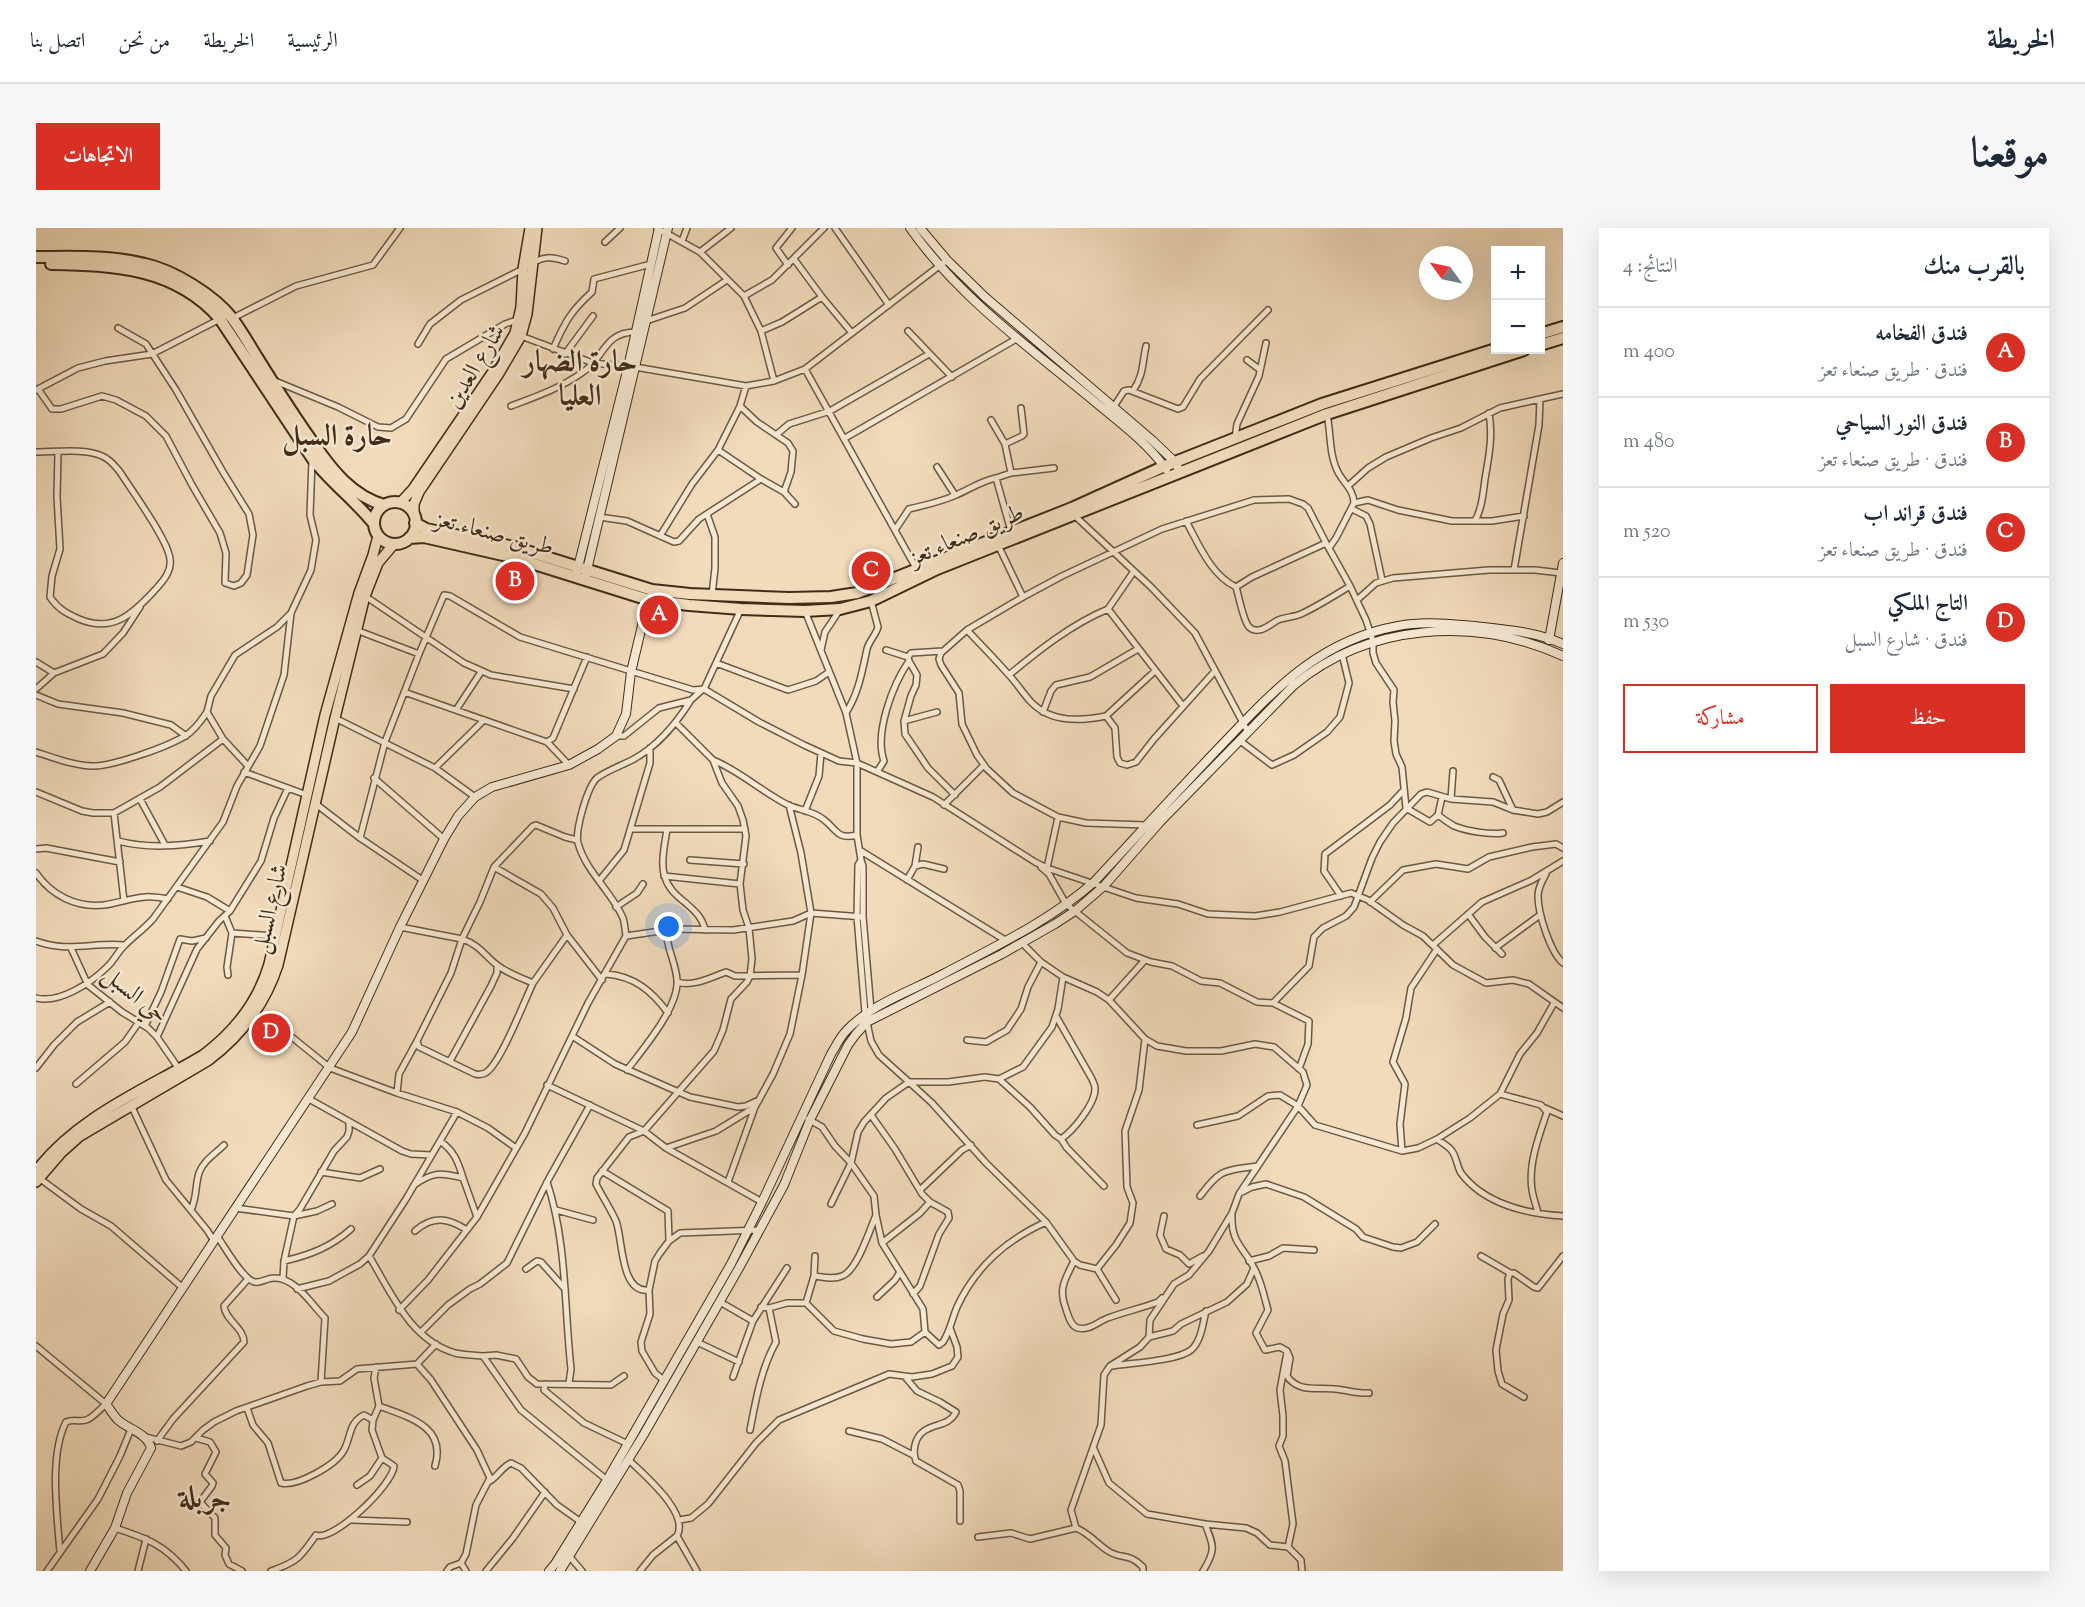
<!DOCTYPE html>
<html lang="ar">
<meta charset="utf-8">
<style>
body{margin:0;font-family:"Sorts Mill Goudy",Amiri,serif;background:#f6f6f7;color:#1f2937;direction:rtl}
.controls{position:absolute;right:18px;top:18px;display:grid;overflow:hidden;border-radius:0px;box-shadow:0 6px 24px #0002}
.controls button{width:54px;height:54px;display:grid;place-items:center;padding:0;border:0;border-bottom:2px solid #e0e1e3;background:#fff;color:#1f2937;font:30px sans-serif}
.compass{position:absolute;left:1383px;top:18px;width:54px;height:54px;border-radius:50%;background:#fff;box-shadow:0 6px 24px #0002;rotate:303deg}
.you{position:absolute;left:633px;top:699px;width:21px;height:21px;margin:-15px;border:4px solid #fff;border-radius:50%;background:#1a73e8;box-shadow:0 0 0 9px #1a73e833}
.badge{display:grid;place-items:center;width:39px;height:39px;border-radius:50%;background:#d93025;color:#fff;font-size:20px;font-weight:700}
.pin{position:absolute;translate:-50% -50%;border:3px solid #fff;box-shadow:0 2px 6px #0006}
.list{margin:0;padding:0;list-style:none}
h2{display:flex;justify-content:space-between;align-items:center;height:78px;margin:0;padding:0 24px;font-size:26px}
h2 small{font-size:20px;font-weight:400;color:#747a83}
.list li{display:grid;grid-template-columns:39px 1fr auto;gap:18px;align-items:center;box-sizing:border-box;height:90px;padding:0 24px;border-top:2px solid #e0e1e3}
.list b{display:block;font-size:22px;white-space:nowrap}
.list p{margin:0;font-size:20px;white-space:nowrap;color:#747a83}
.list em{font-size:20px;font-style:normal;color:#747a83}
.actions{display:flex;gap:12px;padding:18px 24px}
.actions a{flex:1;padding:14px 0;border:2px solid #d93025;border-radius:0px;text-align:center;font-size:21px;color:#d93025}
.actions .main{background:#d93025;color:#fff}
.map{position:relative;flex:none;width:1527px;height:1343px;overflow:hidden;direction:ltr;border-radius:0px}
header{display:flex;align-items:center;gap:36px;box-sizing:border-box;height:84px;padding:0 30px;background:#fff;border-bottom:2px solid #e0e1e3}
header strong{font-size:28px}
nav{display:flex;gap:33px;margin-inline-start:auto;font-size:21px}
.intro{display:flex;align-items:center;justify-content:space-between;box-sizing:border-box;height:144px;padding:0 36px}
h1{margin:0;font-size:42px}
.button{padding:15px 27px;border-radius:0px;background:#d93025;color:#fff;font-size:21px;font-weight:700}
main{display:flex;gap:36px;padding:0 36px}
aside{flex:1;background:#fff;border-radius:0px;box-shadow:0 6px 24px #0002}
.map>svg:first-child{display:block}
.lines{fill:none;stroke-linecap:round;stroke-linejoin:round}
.street-casing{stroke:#6c5842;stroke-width:8}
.secondary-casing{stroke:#3f2d19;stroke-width:10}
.primary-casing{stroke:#3f2d19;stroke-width:12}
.highway-casing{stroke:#3f2d19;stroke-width:14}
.street{stroke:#f6e8d3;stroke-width:5}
.secondary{stroke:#f6e8d3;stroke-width:8}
.primary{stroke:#f1dbbb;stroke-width:9}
.highway{stroke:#f1dbbb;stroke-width:10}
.labels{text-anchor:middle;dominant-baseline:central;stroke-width:5;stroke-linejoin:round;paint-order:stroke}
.street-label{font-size:24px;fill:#3f2d19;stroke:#f6e8d3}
.district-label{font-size:30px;font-weight:bold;fill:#3f2d19;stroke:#f6e8d3}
</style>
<header>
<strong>الخريطة</strong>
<nav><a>الرئيسية</a><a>الخريطة</a><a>من نحن</a><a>اتصل بنا</a></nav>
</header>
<div class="intro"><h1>موقعنا</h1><a class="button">الاتجاهات</a></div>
<main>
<aside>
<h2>بالقرب منك<small>النتائج: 4</small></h2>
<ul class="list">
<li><span class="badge">A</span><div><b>فندق الفخامه</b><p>فندق · طريق صنعاء تعز</p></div><em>400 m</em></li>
<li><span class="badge">B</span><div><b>فندق النور السياحي</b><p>فندق · طريق صنعاء تعز</p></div><em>480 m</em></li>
<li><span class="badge">C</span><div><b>فندق قراند اب</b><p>فندق · طريق صنعاء تعز</p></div><em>520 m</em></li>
<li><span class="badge">D</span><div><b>التاج الملكي</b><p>فندق · شارع السبل</p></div><em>530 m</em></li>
</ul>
<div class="actions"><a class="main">حفظ</a><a>مشاركة</a></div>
</aside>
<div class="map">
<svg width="1527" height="1343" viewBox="0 0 1527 1343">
<rect width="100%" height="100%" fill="#f1dbbb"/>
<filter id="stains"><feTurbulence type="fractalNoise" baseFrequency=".00333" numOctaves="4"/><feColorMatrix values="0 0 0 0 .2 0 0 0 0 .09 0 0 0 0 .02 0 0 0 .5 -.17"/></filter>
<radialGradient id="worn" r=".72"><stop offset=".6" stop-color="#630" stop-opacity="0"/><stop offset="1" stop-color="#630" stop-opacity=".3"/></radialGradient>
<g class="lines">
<defs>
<path id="street" d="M621 0 664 24 708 68 725 103 746 94 786 69
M799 0 853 77
M646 13 651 0
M569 14 584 0
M664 24 695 0
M758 31 786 69 816 105
M497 35C508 28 516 29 529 33
M752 37 740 20 756 0
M708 68 736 52 788 0
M197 90 260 58 337 37 364 0
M610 93 649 80 691 52
M725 103 738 153
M872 103 916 149
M485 108 557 135 599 139 710 158 738 153 769 141 911 32
M382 116 394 96 425 72 487 41
M517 121C529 94 534 84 556 64L558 51 615 36
M529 126 557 88
M1211 132 1223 141
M769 141 880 340
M239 153 302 179 342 199 355 200 370 191 410 131 469 96 481 92
M2 161 16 181H25L66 168 80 172 110 188 130 208 156 257 184 305 190 325 189 355 198 358 205 355 211 347 217 307 213 286 187 244 140 162 110 116 82 100
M0 162 42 140 69 133 116 126 184 91
M1097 163C1108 146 1106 136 1110 118
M475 178C499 169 525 160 547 144 569 130 567 104 600 104
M704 178 721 194 752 215 757 223 755 244 748 264
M1077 180 1088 163 1093 162 1142 181 1147 179 1164 151 1232 82
M1291 186C1295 206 1293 229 1303 246 1309 256 1318 263 1318 275L1300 310 1293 320
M955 192 969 216 975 245
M740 207 753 196 794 183 893 126
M809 210 982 110
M1199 210 1201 196 1223 148 1230 115
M969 216 986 208 988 206 985 180
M682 222 725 251 748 264 759 276
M0 224C18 224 50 220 66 228 74 231 79 238 84 244 96 263 132 312 134 331 136 344 126 354 118 363 96 387 76 405 43 391 30 385 22 381 14 369L16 348 24 321 21 269 22 224
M901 239 919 267
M960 250 975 245 1018 240
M1312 258 1332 240 1350 229 1395 210 1425 200 1464 180 1504 171
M1318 275 1332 272 1362 282 1416 293H1456L1488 288
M1316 281 1330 288 1334 296 1346 352
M671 286 679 309V340L676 367
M1039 288 1115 359 1159 405 1212 504
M563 289 591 293 638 314 643 313 663 291 725 251
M1150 293C1163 317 1175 347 1200 359 1203 369 1207 392 1213 399 1223 408 1234 396 1242 392 1250 389 1258 389 1265 386 1282 378 1298 368 1314 358
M1439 293C1446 280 1447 266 1449 251 1453 228 1457 208 1453 185
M859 302 873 281C889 277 905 274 920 267 934 261 945 253 960 250L975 303
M624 308 656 256 682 222 704 178 710 158
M962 317 987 369
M1478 342 1503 197 1504 171 1527 166
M1098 343 1072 381 1147 478
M1200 359 1216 349 1290 315 1314 358 1330 392 1337 413V425L1340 435 1358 462 1357 474 1359 493 1358 513 1360 526 1366 539 1370 580 1394 594 1402 587 1406 569
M329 368 428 435 455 447 538 461
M1321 372 1340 355 1357 350 1453 342H1499L1525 345
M705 381 668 461 723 494 768 517 803 533 821 535 897 569 999 634 1011 640 1100 670 1142 676 1172 686 1219 688 1244 684 1315 665 1332 672 1367 697 1387 708 1417 737 1450 755 1477 752 1493 756 1527 780
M769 383 810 485 821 535V607L825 632 822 637 821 689 829 785 835 813 843 827 873 854H912L949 849 963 851 987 839 1016 799 1022 781 1027 749
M320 402 383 426
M931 402C945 417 959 431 972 446 981 455 987 466 996 475 1016 495 1045 493 1070 488L1079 500 1081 529 1084 535 1091 537 1100 534 1118 511 1179 443
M785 422 789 404 803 383
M850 422 872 429
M873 433 881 447 880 457 875 468 868 493 869 506 892 540 919 567
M0 434 18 445
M680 435 752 462 780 453 793 444
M973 447C1003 422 1036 396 1072 381
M0 461 18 445 67 426 87 405 104 379
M368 464 511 514 517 510 551 429
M0 467 22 476 87 485 135 497 150 508
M420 482 445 444
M1007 484 1015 463 1020 457 1054 449 1102 421
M810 485C823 464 826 444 831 421 833 413 840 407 842 399L835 373
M1070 488 1119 443
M299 490 399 540 439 569
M868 493 901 484
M640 495 677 532 686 555 702 578 707 592 710 608 704 656 707 682 713 700 716 731 714 748 711 754 695 771 687 802 678 823 608 903 593 909 561 950 560 956C566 968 574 980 580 993 587 1011 584 1066 613 1062L619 1033 624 1025 633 1013 644 1005 723 1002
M580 508H588L623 480 655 472 666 462
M1203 512 1236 537 1258 527 1291 504 1304 489 1313 455 1306 426
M511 514 533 537
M0 524C18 530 36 537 55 538 75 539 131 519 149 508 158 503 165 493 171 484
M677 532C704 543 726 564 752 577 763 582 777 583 787 591 801 601 800 612 821 607
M212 538 187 511 171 484 175 468 199 427 241 399 255 385
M399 540 448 492
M208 544 271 567
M841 544 848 533C838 505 857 456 873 433L872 429 875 425 907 423
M1457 549 1463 552 1477 582
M338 550 408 611
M0 564 46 583 57 585H78L124 559 187 511
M104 571 129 617
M1415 571 1417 543
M280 576 324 610 388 653
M908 577 948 537
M769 583 783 548 785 525
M78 585 88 673
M1402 587C1407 591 1413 595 1418 598 1431 603 1453 607 1467 605
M1110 597 1050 595 1022 589 977 565 951 541 941 527 926 496 923 465 905 437 903 431 905 425 931 402 987 369 1026 348 1126 301 1218 272 1253 271 1267 276 1272 280 1290 315
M595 601H709
M631 601C629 615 624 636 629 649 635 672 664 677 669 702
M324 610 349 514 383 426 408 367 414 368 484 409 657 462 668 461
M82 613C113 621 143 618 174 613
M0 621 10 620 84 634
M825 623 969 712
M654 632 708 636
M825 632 827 638V689L835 782
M879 638 887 636 908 641
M458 639 497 598 500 597 529 609 541 612
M1005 639 1013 646 1030 676 1091 725 1115 734 1136 738 1165 753 1184 755 1221 774 1237 775
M1011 640 1022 589
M0 645C15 667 40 680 68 677 82 675 95 670 109 669 116 668 125 670 132 671
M1510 646C1506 653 1502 660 1502 668 1502 685 1514 724 1527 735
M628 648 704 656
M871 652 879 638 882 619
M563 653 588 622 614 535V520
M141 659 171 669 194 683
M1305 668 1288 643 1289 626 1354 577 1367 563
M1334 674 1367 642 1400 636 1432 641 1453 629 1496 619 1520 616 1527 620
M580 679 601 665 607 656
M1432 686 1449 709 1466 726
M189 688 196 705 191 739 192 747
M364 699 426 711C444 717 448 727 461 737 471 745 485 750 497 755 488 774 466 831 452 843 448 847 444 847 439 846L383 819 381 813 415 745 426 711 444 674 458 639 505 666 517 680 531 707 566 752
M196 705 239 708
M590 708C589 703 589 696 587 690 576 664 550 644 542 615 539 603 551 559 561 550 570 543 587 537 598 531 623 517 640 496 655 472
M0 713C32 725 57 714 88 717
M986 715 1005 734 1027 749 1061 764 1073 772 1109 811 1121 818 1150 823H1185L1219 816 1238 819 1267 844 1271 857 1262 878 1203 966 1196 985 1173 1023 1153 1047 1138 1056 1114 1092 1113 1109 1104 1119 1074 1138 1068 1147 1065 1197 1035 1282 1040 1300
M1397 717 1446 674 1496 652 1527 633
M35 720 52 757 86 784 112 800 121 809 143 841
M1459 720 1504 687
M570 746C598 748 616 763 632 785
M641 754C657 759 674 750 690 744L699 748 766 747
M497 755 531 707
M0 770C23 776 55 755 71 739 78 733 82 723 89 717 98 708 108 701 117 691L187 594 201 558 224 518 248 447 255 385 275 342 280 312 274 287 276 232
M1073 772 1109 732
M213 790 237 798 257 810 294 840 361 865 421 884 452 900 480 920
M109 798 125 764 144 711 156 713 170 710
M536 808 579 836 654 869 702 879 710 878 723 872
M121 809 161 721 183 693 194 683 225 633 238 590 252 560
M931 812 950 814 971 802 985 781 992 759 1005 734
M414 833 455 758 461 745V737
M0 840 18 817 41 794 74 774
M1263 841 1272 816 1273 793 1237 775 1273 738 1278 709 1287 700 1310 688 1318 679 1336 630 1344 614 1357 595 1385 566 1391 564 1415 571 1457 574 1477 582 1502 586 1511 584 1527 574
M591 842C607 821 643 779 641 752 640 735 630 719 630 701
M963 851 994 879 1019 907 1025 911C1037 903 1060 875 1059 860 1059 857 1057 854 1056 851L1020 788
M40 856 89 814 103 794
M511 857 608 903 630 920 726 974
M361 865 363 846 381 813
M1464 866 1505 877 1511 884C1503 908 1492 936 1496 962 1497 969 1500 977 1502 985
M273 871 366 923 375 926 395 927
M95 877 130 952 171 1002 178 1013
M1509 880 1527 888
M835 887 859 921 886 966 894 974 884 985 846 1015
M1161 897 1202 888 1232 868 1244 867 1262 878 1279 897 1366 923 1382 920 1401 911 1434 890 1464 866 1484 826 1501 805 1518 775
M1025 911 1031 920 1068 958
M1401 911C1406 915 1413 918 1416 923 1421 930 1421 939 1425 945 1448 976 1491 986 1527 988
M404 913C418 923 422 933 427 950
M630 920 680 903 719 879
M1366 923 1364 896 1369 856 1357 834 1370 790 1375 760 1401 721
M566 943 632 983 633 1013
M285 944 324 950 344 941
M3 950 45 981 75 998 147 1060
M511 954C531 1014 528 1077 535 1141L533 1155
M692 954 719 879 737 846 754 806 766 747 775 685 765 625 753 577
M378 957C397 944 404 944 427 950L441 989
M884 962 926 922 935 917
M1204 965 1216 959 1230 956 1268 969 1320 1001 1327 1009 1357 1019 1365 1020 1381 1014 1399 996
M1164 968C1185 940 1188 943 1221 938
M795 976 815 935 822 904 828 894 850 870 873 854 896 875 950 935 1010 994 1038 1033 1044 1037 1061 1041
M199 980 258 988 264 981 298 923 311 909 313 903V894
M155 982C161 970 159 958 163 945 167 933 179 926 188 917
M520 982 557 992
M1196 987C1195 1015 1207 1018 1218 1040 1225 1052 1228 1068 1232 1082L1220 1105 1229 1122 1244 1119 1251 1123 1254 1130 1251 1148C1262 1165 1282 1159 1299 1161 1311 1162 1321 1166 1333 1165
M1128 988 1124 1007 1130 1021 1144 1027 1153 1036 1167 1028
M379 1003C397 987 412 990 431 1002
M181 1008C189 1019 204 1047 216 1053 223 1057 230 1050 238 1050 259 1049 276 1077 289 1090L285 1154
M333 1028C355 1064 374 1112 419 1125 428 1127 438 1127 447 1128L485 1182 571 1252
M1445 1028 1474 1045
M248 1033C274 1027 295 1019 315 1001
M1038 1033C1029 1052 1022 1060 1030 1081 1032 1087 1035 1099 1042 1100 1053 1103 1063 1093 1072 1090 1088 1084 1106 1080 1122 1074L1126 1070
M1213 1033 1233 1028 1247 1020 1278 1022
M490 1041 501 1033 505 1034 529 1061
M778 1048C787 1049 797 1052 806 1048 821 1043 834 1001 840 987
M247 1050 248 1033 258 988 281 983 296 976
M261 1061 293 1053 324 1036 333 1028 370 971 421 884
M613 1062 614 1086 605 1114 606 1123 619 1145 629 1153
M877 1066 884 1058 903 1006 913 990 912 984 894 974
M841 1069 859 1052 864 1044
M1080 1072 1061 1041 1080 1017 1094 995 1097 975 1091 959 1089 903 1103 862 1109 811
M684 1074 717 1093
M770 1075 778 1048 779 1028
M725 1079 733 1080 751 1075H770L798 1103 827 1111 855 1116 875 1114 889 1104 887 1081 846 1015 840 987 838 968 815 935 799 918 786 899 772 891
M363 1082 392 1052 441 989 489 905 552 775 590 708 638 701 697 702 757 693 775 685 827 689
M385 1104 412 1077 434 1061 444 1056 471 1035 511 954 554 877
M889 1104 903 1117 907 1114C914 1103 916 1091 921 1079 940 1038 970 1012 1010 994
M1113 1109 1137 1103 1145 1096 1191 1074 1211 1056 1218 1040
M661 1114 703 1134
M0 1118 70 1176C64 1181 57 1190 50 1192 43 1194 37 1191 30 1194 13 1227 21 1286 24 1324
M1251 1124 1244 1162 1247 1188V1208L1243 1218 1249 1233 1257 1296 1252 1319
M447 1128 460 1127 480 1131 492 1149 501 1156 575 1157 588 1148
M381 1136 400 1116
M1076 1138C1094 1135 1141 1133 1155 1122 1165 1114 1167 1095 1170 1083
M697 1149 717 1093 751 1040
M870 1150 881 1163 904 1174 920 1184C913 1198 900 1195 888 1203 879 1209 876 1223 880 1233L922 1257 924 1263V1293
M509 1156 508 1162 548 1195 592 1216
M1488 1169 1466 1156 1462 1143 1460 1122 1467 1086 1473 1072 1472 1051 1474 1045H1478L1498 1059 1502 1060 1527 1028
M343 1178C372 1189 411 1198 399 1238
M211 1180 217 1197 232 1215 245 1255C261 1259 300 1237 308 1222 315 1209 313 1194 328 1187L337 1192
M714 1202C720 1171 725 1141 740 1114L733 1080
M813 1203 846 1211 877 1227
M110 1209 145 1218 155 1214 167 1202 178 1194 200 1183 271 1158 285 1154 304 1153 321 1141 381 1136 395 1152 441 1222 454 1250 440 1277 430 1326 425 1335 430 1343
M160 1210 174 1214 180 1224 169 1246 177 1255 176 1258 164 1274 179 1290V1307L190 1320 189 1327 193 1336 206 1343
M121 1213 137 1191 208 1114C208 1100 189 1092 188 1078L212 1051
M1058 1221 1073 1255 1111 1286 1169 1296 1210 1300 1221 1305 1234 1317 1252 1319 1265 1332 1266 1343
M593 1232C608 1247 654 1285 641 1308L661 1343
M454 1253C462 1248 466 1239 475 1235L485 1240 521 1277 545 1294
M321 1257 334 1248 346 1230
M316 1292 371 1294
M643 1292 655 1290 672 1276 720 1215 743 1192 853 1146 876 1149 896 1146 916 1138 922 1129 921 1119 914 1100
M79 1300C110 1310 129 1317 150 1343
M942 1309 975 1305 994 1311 1040 1300C1053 1305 1061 1316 1072 1323 1086 1332 1092 1324 1107 1339V1343
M534 1329 546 1343
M11 1343 62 1271 84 1228 95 1201
M102 1343 110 1311
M235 1343C261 1334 264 1330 280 1307 296 1315 357 1257 358 1238L346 1230 336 1202 337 1192 343 1178 338 1150 340 1139
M411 1343 414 1339 425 1335
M450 1343 477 1310 509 1264
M604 1343 617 1327 641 1308
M1167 1343C1180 1322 1178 1318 1169 1296"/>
<path id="secondary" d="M874 0C921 67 990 117 1053 169 1079 191 1110 213 1130 241
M884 0 911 32 949 69 1116 212 1139 234 1144 244
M541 343 592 139 623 0
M550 346 632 0
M1513 412 1527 335
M54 1343 79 1300 91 1265 115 1220C111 1205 92 1201 82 1192 77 1187 74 1181 70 1176L316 804 364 699 408 611 422 588 439 569 456 559 533 537 562 521 580 508 590 486 595 444 610 381 614 369
M513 1343 519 1336 571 1252 695 1036 726 974 795 826C800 818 804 809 810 803 836 775 876 763 909 745 960 718 1015 692 1058 654 1098 611 1138 567 1179 524 1234 467 1279 413 1362 398 1387 393 1413 396 1439 398 1468 401 1501 404 1527 416
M524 1343 608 1206 703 1040 748 957 774 892 812 817 820 806 831 794 966 726 1019 696 1039 683 1068 658 1124 594 1257 458C1332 395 1439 388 1527 428"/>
<path id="primary" d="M364 275 377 261 456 145 479 105 485 79 487 41 494 0
M378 286V276L383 264 462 147 485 108 491 86 501 0
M0 943C42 888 110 861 167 827 199 803 222 774 233 736L289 487 323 365 337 327 342 308
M0 954 25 925 44 908 173 832C206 807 229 777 242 737L299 490 329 368 342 335 358 316"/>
<path id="highway" d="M0 29C36 29 73 27 109 36 137 42 178 67 196 90 205 102 213 116 221 129 239 158 258 188 278 216 296 242 316 268 348 277
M15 36C78 37 140 40 184 91L276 230C294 254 319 272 338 296
M1504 106 1527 99
M1504 117 1527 110
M338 295a21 21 0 1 1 42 0a21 21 0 1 1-42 0Z
M379 295 390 301 478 319 616 362 654 366 753 370 795 369 821 365 1036 280 1129 238 1286 176 1460 121
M373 310 388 309 476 329 613 372 653 377 705 381 769 383 804 381 835 373 901 341 1291 186 1488 122"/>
</defs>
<use href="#street" class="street-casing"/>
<use href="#secondary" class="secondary-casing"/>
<use href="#primary" class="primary-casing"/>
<use href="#highway" class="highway-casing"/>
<use href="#street" class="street"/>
<use href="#secondary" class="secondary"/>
<use href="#primary" class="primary"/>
<use href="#highway" class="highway"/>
</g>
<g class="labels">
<g class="street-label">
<text transform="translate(440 139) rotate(-59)">شارع العدين</text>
<text transform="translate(458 306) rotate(14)">طريق صنعاء تعز</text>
<text transform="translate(931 308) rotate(-23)">طريق صنعاء تعز</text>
<text transform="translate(235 681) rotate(-77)">شارع السبل</text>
<text transform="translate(98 768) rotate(40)">حي السبل</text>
</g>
<g class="district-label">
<text x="544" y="135">حارة الضهار<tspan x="544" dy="34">العليا</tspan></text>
<text x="301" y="209">حارة السبل</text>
<text x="169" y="1271">جربلة</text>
</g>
</g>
<rect width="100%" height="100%" filter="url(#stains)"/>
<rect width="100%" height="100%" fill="url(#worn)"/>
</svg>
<div class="controls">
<button>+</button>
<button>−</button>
</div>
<svg class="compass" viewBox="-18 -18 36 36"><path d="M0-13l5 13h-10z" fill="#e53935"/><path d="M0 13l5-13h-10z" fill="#747a83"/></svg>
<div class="you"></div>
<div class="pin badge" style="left:623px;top:387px">A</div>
<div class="pin badge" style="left:479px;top:353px">B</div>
<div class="pin badge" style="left:835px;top:343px">C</div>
<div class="pin badge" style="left:235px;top:805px">D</div>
</div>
</main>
